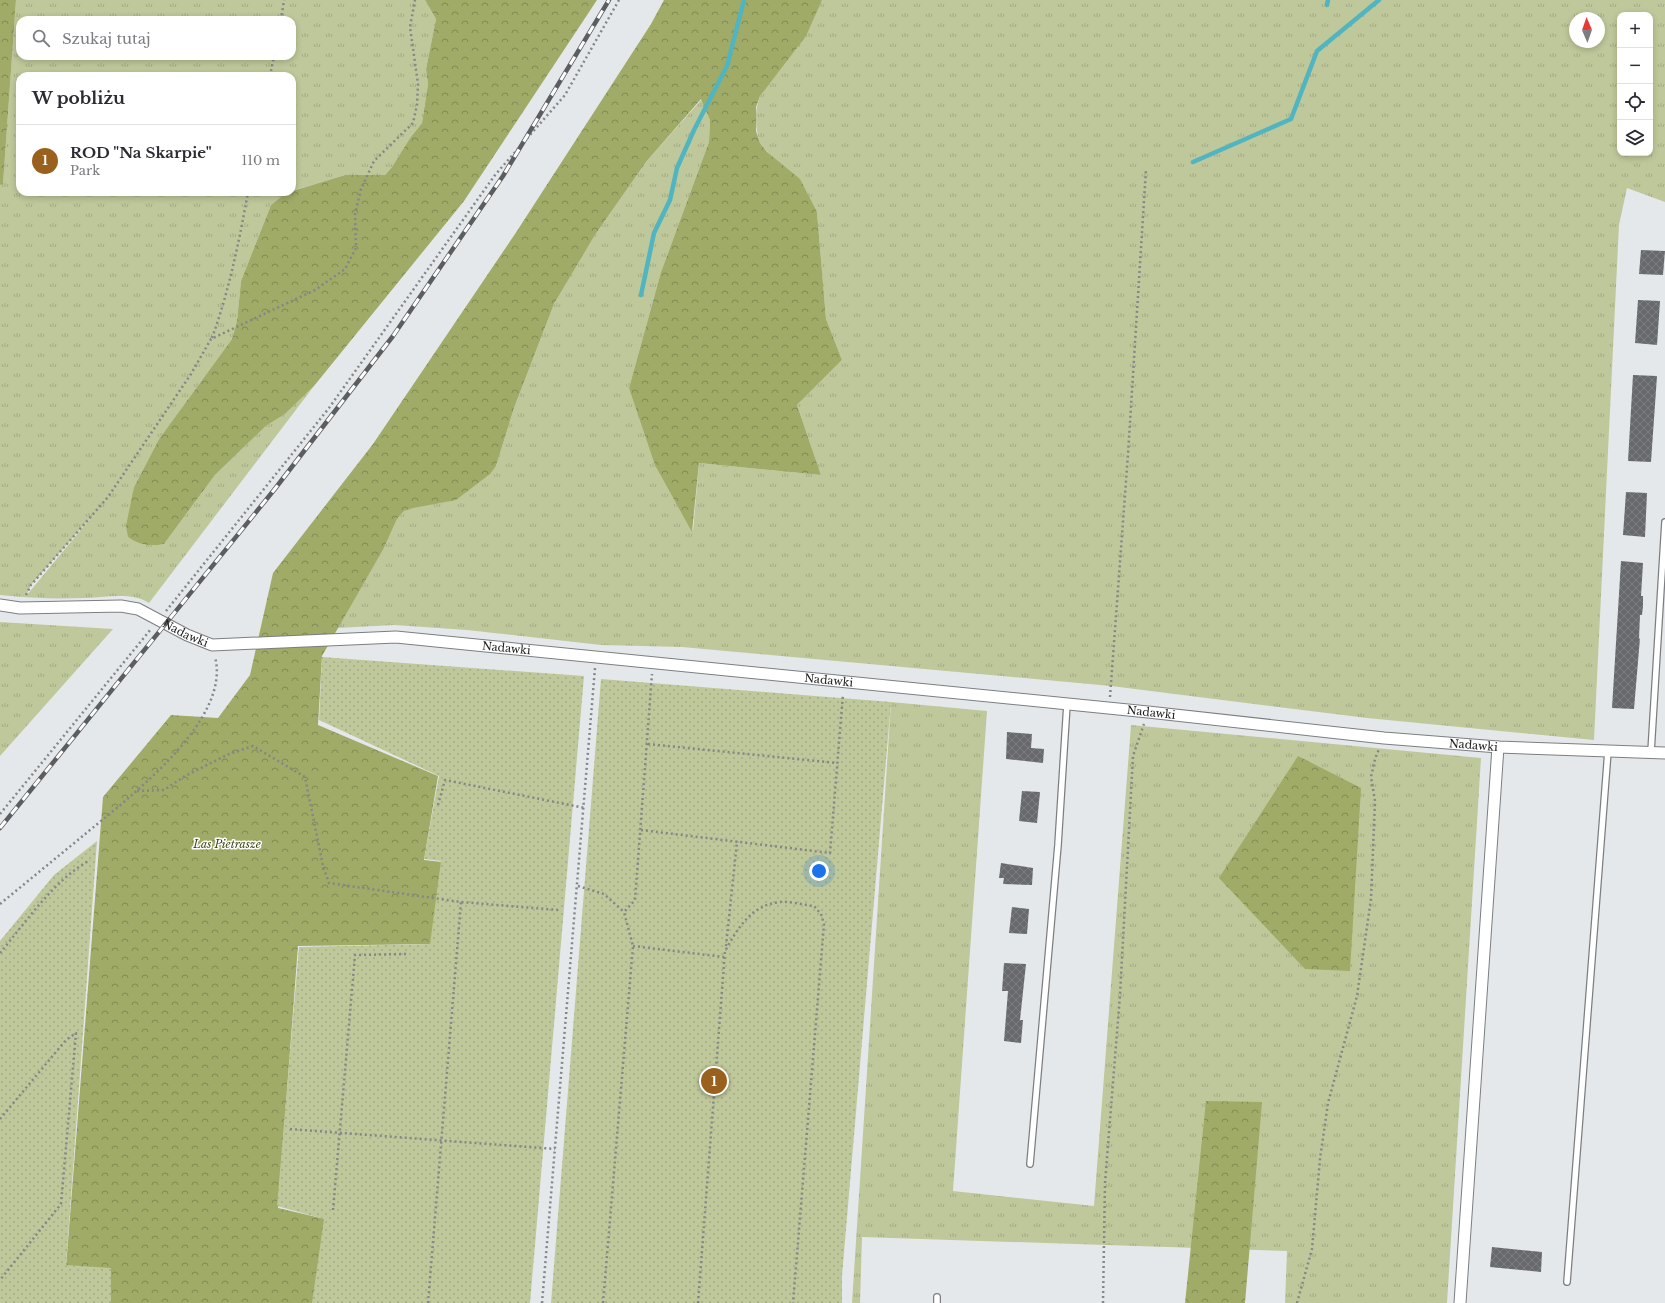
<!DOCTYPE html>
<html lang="pl">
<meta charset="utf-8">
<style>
body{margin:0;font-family:"Libre Baskerville",serif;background:#f2f2f3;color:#2b2b33}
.controls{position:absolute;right:12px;top:12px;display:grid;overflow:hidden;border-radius:8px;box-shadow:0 2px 6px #0003}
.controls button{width:36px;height:36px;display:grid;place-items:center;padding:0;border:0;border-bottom:1px solid #e1e1e2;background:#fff;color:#2b2b33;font:20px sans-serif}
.compass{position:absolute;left:1569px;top:12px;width:36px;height:36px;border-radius:50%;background:#fff;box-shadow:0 2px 6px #0003;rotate:358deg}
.you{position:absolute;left:819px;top:871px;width:14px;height:14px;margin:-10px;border:3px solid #fff;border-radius:50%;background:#1a73e8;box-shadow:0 0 0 6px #1a73e833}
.badge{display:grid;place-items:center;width:26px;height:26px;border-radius:50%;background:#99611d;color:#fff;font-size:13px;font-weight:700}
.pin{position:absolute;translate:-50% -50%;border:2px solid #fff;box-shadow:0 1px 4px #0006}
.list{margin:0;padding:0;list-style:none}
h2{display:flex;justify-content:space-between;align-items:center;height:52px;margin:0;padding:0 16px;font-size:17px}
h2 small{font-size:13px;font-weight:400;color:#7c7c81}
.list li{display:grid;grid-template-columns:26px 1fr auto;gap:12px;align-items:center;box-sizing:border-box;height:72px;padding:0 16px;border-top:1px solid #e1e1e2}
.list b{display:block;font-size:15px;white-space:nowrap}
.list p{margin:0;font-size:13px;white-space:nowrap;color:#7c7c81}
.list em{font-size:13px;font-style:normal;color:#7c7c81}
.icon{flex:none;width:22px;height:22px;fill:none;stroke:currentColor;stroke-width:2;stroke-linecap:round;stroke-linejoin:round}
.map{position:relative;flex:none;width:1665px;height:1303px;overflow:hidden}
.search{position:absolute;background:#fff;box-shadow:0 2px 6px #0003;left:16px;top:16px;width:280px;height:44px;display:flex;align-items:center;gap:10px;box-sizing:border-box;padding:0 14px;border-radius:12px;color:#7c7c81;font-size:15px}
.panel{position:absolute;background:#fff;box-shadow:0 2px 6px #0003;left:16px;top:72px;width:280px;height:124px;border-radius:12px}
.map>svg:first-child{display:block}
.grass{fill:url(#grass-tufts);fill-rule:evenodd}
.forest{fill:url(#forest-crowns)}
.garden{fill:url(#garden-dots)}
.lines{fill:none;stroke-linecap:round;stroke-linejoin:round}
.stream{stroke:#50b5c0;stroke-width:4.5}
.building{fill:url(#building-cross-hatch)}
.service-casing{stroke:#7c7e81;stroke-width:8}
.minor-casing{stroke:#7c7e81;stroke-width:13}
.path{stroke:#848688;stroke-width:2.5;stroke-dasharray:2 3;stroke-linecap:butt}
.service{stroke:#fff;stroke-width:5.5}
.minor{stroke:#fff;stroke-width:11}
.rail-casing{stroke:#5c5d5f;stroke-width:4.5}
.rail{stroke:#fff;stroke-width:3;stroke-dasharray:9;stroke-linecap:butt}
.labels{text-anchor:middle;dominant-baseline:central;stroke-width:3;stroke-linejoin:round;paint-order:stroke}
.street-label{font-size:11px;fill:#1b1c1d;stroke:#fff}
.park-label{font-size:11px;font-style:italic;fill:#3d4510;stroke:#fff}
</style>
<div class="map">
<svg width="1665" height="1303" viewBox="0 0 1665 1303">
<defs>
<pattern id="grass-tufts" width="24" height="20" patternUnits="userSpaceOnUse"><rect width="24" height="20" fill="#bfc89a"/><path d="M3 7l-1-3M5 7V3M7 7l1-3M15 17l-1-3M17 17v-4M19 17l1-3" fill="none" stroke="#a4ab84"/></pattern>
<pattern id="forest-crowns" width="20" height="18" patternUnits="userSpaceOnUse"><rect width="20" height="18" fill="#9fab66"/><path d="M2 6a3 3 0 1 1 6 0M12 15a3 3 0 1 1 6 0" fill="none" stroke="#818a53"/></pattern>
<pattern id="garden-dots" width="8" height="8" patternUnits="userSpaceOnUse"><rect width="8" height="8" fill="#bfc89a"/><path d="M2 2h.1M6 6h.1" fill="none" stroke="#a4ab84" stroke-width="1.8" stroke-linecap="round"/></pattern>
<pattern id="building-cross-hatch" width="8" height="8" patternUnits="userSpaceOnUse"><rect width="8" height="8" fill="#67696c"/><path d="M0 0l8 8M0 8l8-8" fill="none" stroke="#7c7e80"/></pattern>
</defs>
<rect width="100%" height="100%" fill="#e5e8eb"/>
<path class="grass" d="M16 0H425L436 19 426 69 428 84 422 123 410 138 392 167 385 175H345L292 191V76H20V192H288L271 205 241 281 237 321 232 339 159 439 134 487 128 537C138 545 151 547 164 544L215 475 266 426 285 414 314 386 149 603C131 591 104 598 83 598 55 599 28 598 0 595V185L3 183ZM20 20H292V56H20ZM94 514 26 596 31 585Z
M822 0H1665V202L1627 188 1619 225 1594 740 1367 718 1111 686 682 647 601 645 467 630 394 625 337 628 384 548 397 519 404 511 496 466 514 408 554 304 595 235 646 162 702 99 710 120 709 142 661 272 629 388 693 531 699 463 821 475 797 405 842 360 826 319 817 212 760 143C755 127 754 112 760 96ZM1620 15H1650V153H1620ZM1575 18H1599V42H1575Z
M0 622 113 629 0 756Z
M891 702 987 711 953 1191 1094 1206 1131 725 1481 758 1447 1303H1285L1287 1251 862 1237 860 1303H852Z"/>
<path class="forest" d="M0 0H16L3 184 0 185Z
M425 0H597L464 201 314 386 285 414 266 426 215 475 164 544C151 547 138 545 128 537L126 526 134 487 159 439 232 339 237 321 241 281 271 205 286 193 345 175H385L392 167 410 138 422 123 428 84 426 69 436 19Z
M664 0H822L806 36 760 96 756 107V131L760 143 767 152 800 179 817 212 826 319 842 360 797 405 821 475 699 463 692 532 655 465 629 388 661 272 709 142 710 120 701 99 646 162 595 235 554 304 514 408 496 466 490 474 456 500 413 508 404 511 397 519 384 548 322 656 318 725 438 776 424 860 442 862 431 944 298 946 278 1208 325 1219 314 1303H110L66 1267 103 797 171 715 218 718 250 675 273 573 373 444 515 234 651 24Z
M1298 756 1361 788 1350 971 1305 969 1219 878Z
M1206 1101 1262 1102 1245 1303H1185Z"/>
<path class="garden" d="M322 657 584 676 530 1303H312L324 1219 277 1206 299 947 430 944 441 861 424 859 439 776 319 720Z
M601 679 891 702 842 1276V1303H551Z
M97 841 66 1265 111 1268V1303H0V941L54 875Z"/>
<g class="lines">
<path class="stream" d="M1327 5 1328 0
M1193 162 1291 119 1317 51 1379 0
M641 295 654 233 670 200 677 168 694 130 727 66 744 0"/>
</g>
<path class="building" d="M1641 250 1665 251 1663 275 1639 274Z
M1638 300 1660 301 1657 345 1635 343Z
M1633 375 1657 376 1651 462 1628 461Z
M1626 492 1647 493 1645 537 1623 535Z
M1621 561 1643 563 1641 596H1643V606L1642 615H1640L1639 639 1640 638 1634 709 1612 708Z
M1007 732 1032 734 1031 748 1044 749 1043 763 1006 759Z
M1022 791 1040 792 1037 823 1019 821Z
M1001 863 1033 868 1032 885 1003 884 1004 878H999Z
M1012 907 1029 909 1027 934 1009 933Z
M1004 963 1026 964 1020 1020H1023L1021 1043 1004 1041 1008 991H1002Z
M1492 1247 1542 1252 1541 1272 1490 1267Z"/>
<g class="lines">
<defs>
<path id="service" d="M1651 752 1665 522
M1030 1164 1058 845 1067 704
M1567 1282 1608 751
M937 1303V1297"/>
<g id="minor">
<path id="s1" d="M0 605 20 608 121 606 138 609 187 635 212 645 396 637 1148 712 1384 738 1498 747 1665 753"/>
<path d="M1460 1303 1498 747"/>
</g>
</defs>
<use href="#service" class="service-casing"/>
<use href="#minor" class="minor-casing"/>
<path class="path" d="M281 20 284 0
M270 76 274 56
M212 338C229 291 239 242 248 192
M26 595 31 585 108 497 191 374 211 339 315 290 345 269 356 248 355 214 361 189 374 161 413 123 417 105 418 84 410 27 415 0
M166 611 329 408 495 175 565 95 619 0
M1110 697 1128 454 1146 169
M648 744 837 763
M137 791 164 790 185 776 229 754 253 746 305 777 323 866 329 883 461 902 558 910
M438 805 445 780 585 808
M0 814 151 629
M641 830 830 853 843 694
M578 886 604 894 624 912
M0 904C28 881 56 858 84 835 127 799 232 721 215 657
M633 946 724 957
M726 946 737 842
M0 953C26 922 54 880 90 860
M0 1119 66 1040 76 1033 61 1204 0 1280
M290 1129 555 1149
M333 1210 355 955 406 954
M428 1303 461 902
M542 1303 595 668
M603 1303 633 946 624 912 635 900 652 674
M698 1303 725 951C738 928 751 905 780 902 791 901 803 905 814 906L821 914 824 924 793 1303
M1103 1303 1105 1183 1120 995 1133 756 1144 724
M1297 1303 1312 1249 1320 1159 1328 1103 1357 996 1371 899 1375 801 1371 777 1375 759 1379 749"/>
<use href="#service" class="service"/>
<use href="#minor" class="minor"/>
<defs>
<path id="rail" d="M0 828 274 490 393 336 503 176 609 0"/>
</defs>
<use href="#rail" class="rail-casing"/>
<use href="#rail" class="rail"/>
</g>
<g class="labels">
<g class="street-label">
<text stroke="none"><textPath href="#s1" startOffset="192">Nadawki</textPath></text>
<text stroke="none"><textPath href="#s1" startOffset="516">Nadawki</textPath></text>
<text stroke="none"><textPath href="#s1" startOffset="840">Nadawki</textPath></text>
<text stroke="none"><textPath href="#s1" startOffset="1164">Nadawki</textPath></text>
<text stroke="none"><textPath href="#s1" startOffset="1488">Nadawki</textPath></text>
</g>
<g class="park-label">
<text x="227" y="844">Las Pietrasze</text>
</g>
</g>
</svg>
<div class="controls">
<button>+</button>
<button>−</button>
<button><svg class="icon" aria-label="locate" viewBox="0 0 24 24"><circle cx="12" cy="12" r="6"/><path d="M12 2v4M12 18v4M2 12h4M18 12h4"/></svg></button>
<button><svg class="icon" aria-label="layers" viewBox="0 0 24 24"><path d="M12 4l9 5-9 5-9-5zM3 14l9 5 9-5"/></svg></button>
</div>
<svg class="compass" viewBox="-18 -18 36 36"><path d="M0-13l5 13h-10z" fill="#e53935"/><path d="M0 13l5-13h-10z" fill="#7c7c81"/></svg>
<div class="you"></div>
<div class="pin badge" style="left:714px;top:1081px">1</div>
<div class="search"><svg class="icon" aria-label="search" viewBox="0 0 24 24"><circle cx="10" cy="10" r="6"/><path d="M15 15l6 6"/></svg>Szukaj tutaj</div>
<section class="panel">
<h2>W pobliżu<small></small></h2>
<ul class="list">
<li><span class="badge">1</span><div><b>ROD &quot;Na Skarpie&quot;</b><p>Park</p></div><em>110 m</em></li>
</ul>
</section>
</div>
